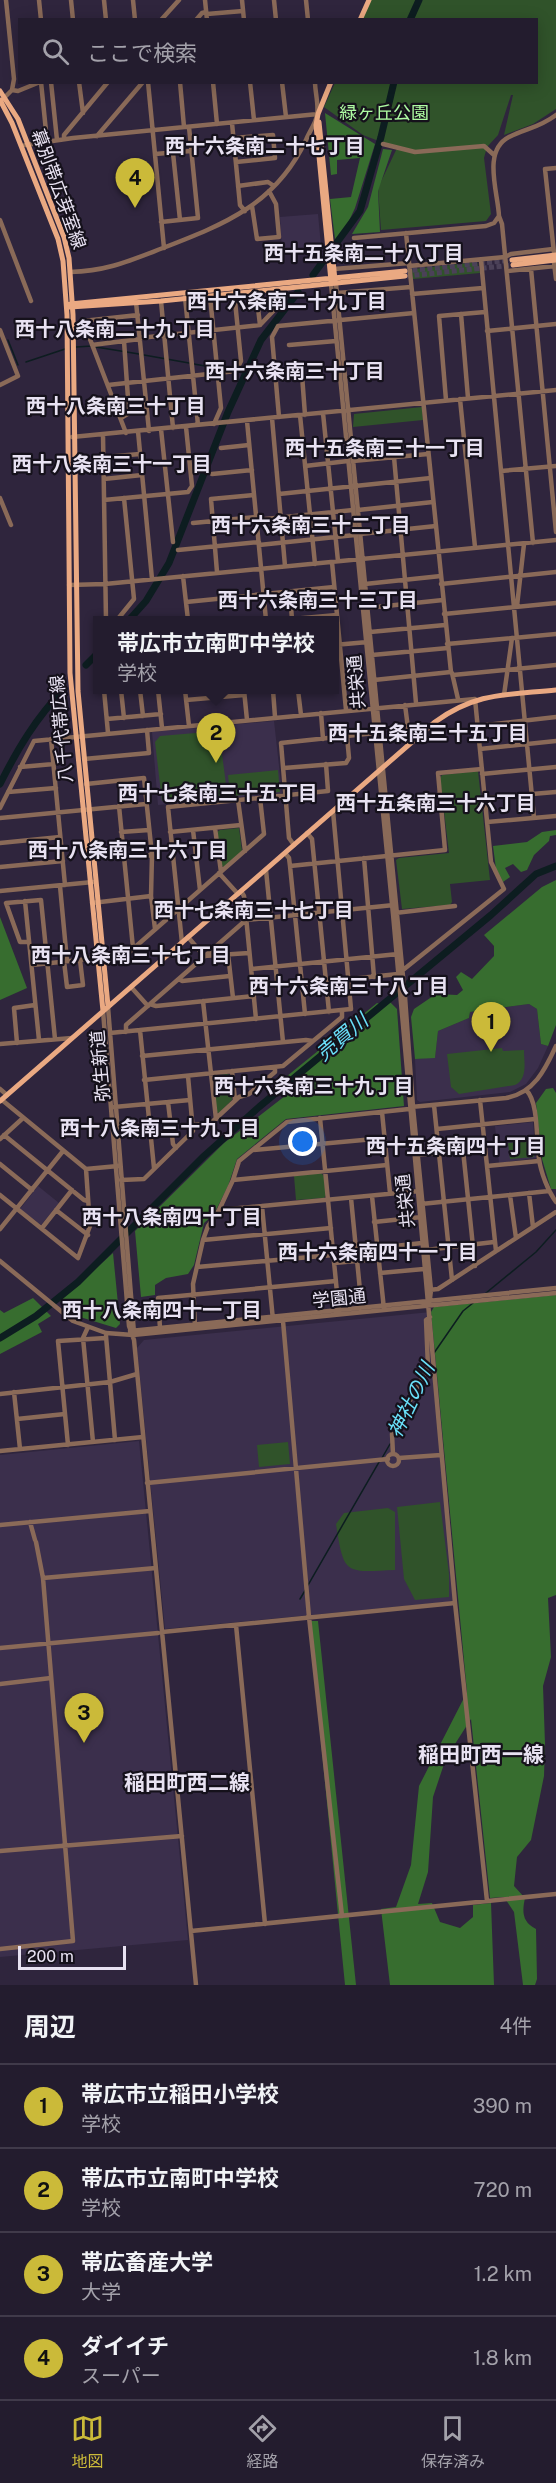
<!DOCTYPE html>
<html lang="ja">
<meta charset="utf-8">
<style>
body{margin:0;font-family:"Public Sans","Noto Sans JP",sans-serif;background:#2b2536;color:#f1f3f6}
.scale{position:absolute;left:18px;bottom:15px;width:108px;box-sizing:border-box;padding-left:6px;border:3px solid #e8e2f2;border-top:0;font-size:16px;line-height:21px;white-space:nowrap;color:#e8e2f2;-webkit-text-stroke:4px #15111b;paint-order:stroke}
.you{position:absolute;left:303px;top:1142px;width:21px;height:21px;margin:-15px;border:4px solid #fff;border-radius:50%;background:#1a73e8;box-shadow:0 0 0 9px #1a73e833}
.badge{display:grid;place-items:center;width:39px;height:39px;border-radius:50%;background:#cbba39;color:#111;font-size:20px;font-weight:700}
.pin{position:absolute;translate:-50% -50px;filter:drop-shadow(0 2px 3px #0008)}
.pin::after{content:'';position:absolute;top:32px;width:21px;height:18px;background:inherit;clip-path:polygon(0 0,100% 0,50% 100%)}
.popup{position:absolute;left:93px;top:616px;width:246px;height:78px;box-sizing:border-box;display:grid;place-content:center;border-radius:0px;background:#231c2e;filter:drop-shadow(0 2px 4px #0005);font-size:20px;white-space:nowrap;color:#a3a1aa}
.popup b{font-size:22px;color:#f1f3f6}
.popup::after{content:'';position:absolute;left:50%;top:100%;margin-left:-12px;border:12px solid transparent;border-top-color:#231c2e}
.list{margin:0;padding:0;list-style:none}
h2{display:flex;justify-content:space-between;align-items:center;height:78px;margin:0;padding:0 24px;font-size:26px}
h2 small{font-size:20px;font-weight:400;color:#a3a1aa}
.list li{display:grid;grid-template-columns:39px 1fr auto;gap:18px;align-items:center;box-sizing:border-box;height:84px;padding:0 24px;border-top:2px solid #403a4a}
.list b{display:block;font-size:22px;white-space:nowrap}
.list p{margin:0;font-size:20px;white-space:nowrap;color:#a3a1aa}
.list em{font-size:20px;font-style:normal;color:#a3a1aa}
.icon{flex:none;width:33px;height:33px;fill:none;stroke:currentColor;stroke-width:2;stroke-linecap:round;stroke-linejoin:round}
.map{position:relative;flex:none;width:556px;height:1985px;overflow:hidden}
.search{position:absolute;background:#231c2e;box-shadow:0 3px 15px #0003;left:18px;right:18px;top:18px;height:66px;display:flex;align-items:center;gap:15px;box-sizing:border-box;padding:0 21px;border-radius:0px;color:#a3a1aa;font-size:22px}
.sheet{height:414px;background:#231c2e}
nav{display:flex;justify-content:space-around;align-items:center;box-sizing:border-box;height:84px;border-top:2px solid #403a4a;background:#231c2e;font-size:16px;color:#a3a1aa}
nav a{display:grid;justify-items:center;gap:3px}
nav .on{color:#cbba39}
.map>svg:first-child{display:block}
.built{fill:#3b2f4c}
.green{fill:#30532a}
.forest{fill:#376d2f}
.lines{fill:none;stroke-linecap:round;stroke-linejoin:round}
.stream{stroke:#0d1d20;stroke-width:1.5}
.river{stroke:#0d1d20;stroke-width:7}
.major-tunnel{stroke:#4b4158;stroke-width:5;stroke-dasharray:5 2.5;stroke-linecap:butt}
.minor{stroke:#8a6a58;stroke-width:4.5}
.major{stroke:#eaa982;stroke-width:5}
.labels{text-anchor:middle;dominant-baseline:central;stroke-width:4.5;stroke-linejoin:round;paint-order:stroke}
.park-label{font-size:18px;fill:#aefba2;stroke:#15111b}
.street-label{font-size:18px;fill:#e8e2f2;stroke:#15111b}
.neighbourhood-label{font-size:20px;font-weight:bold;fill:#e8e2f2;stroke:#15111b}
.water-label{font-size:20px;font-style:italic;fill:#6ae1fa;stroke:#15111b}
.quarter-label{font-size:21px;font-weight:bold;fill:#e8e2f2;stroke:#15111b}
</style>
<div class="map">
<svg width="556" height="1985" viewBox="0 0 556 1985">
<rect width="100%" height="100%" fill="#2f253d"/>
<path class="built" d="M318 214 321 246 282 250 280 217Z
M274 721 282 793 158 805 152 732Z
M529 1004 537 1009 541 1044 548 1046 538 1068 526 1084 510 1092 420 1102 417 1100 415 1059 435 1057 438 1031 469 1018 470 1012Z
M533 1122 536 1158 499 1163 495 1126Z
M38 1186 59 1203 41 1225 20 1209Z
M431 1312 457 1601 165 1629 137 1348 144 1340Z
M139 1441 188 1940 0 1957V1455Z"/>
<path class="green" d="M371 0H556V109L533 124 504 135 513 95H511L498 135 487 147 484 158 491 214 486 221 381 230 378 188 397 148 363 135 324 107 335 83 536 82V20L362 19Z
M477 262 480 273 413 279 412 270 414 269Z
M422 407 423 420 353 427 354 414Z
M219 731 227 792 225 796 162 801 155 742 160 736Z
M278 770 280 792 230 796 228 775Z
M478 771 490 880 450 884 452 902 450 905 402 909 396 860 399 858 449 853 440 778 442 775Z
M239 828 242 851 224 867 221 866 217 832 220 830Z
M502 1048 503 1051 524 1050C524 1062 528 1079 515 1085L459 1094 451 1087 447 1054Z
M227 1074 230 1075 232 1100 219 1113 216 1112 212 1076Z
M532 1141 534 1157 510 1159 508 1143Z
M321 1173 324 1176 326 1195 324 1198 296 1200 294 1176Z
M288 1442 290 1464 259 1467 257 1445Z
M440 1502 449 1574V1597L415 1600 404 1579 397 1507Z
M388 1508 395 1512V1570C345 1572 344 1576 336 1524L344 1513Z"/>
<path class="forest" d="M325 113 375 144 355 208 340 240 335 239 330 199 351 197 360 158 337 160V174L331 175Z
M383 149 392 150 378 191 380 232 352 234 368 207Z
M556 830V835L550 836 549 841 534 855 527 870 521 872 513 864 505 868 510 877 503 882 496 869 493 846 527 842 542 832Z
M556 880V1025L548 1046 541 1044 537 1009 529 1004 470 1012 469 1018 438 1031 435 1058 415 1059 411 1017 414 1009 436 994 457 995 463 990 456 977 461 972 472 979 494 956V946L484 935 542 887Z
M0 917 27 988 0 1000Z
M390 1002 397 1009 404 1106 286 1119 237 1159 228 1186 214 1214 204 1223 194 1265 188 1274 166 1278 155 1285V1295L141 1297 135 1231 224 1143 285 1096 276 1085 377 1003 385 1006Z
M553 1088 556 1093V1189H551L542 1159 536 1103 546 1089Z
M113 1253 120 1324 116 1328 80 1317 60 1301Z
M556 1295V1595L548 1598 551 1657 543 1686 545 1744 544 1776 531 1840 517 1857 514 1886 525 1898C522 1912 522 1922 536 1929L537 1979 535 1985H523L514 1912 504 1897 490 1898 471 1719 446 1758 433 1797 428 1872 418 1904 432 1903 440 1922 460 1928 473 1917V1905L491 1903 494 1985H390L381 1909 396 1907 411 1865 419 1786 467 1692 431 1312 434 1307Z
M33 1298 51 1316 38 1324 42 1332 0 1354V1310L4 1313Z
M309 1621H318L356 1985H345Z"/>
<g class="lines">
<path class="stream" d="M8 340 18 365
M76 347 92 346
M96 347 139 354
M144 355 189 363
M26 362 65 349
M194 364 227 370
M238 372 245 373
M486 1293 536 1252 556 1230
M434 1353 463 1311 473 1303
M394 1437 403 1417
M382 1458 390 1444
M308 1585 379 1462
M300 1599 306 1589"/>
<path class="river" d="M410 20 419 0
M313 275 360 211 381 137 394 82
M129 620 146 601 169 563 228 412 261 340 298 292
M86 665 98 653
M0 784C18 748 36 718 64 689
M0 1338 36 1316 78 1282 204 1156 259 1107 491 915 536 874 556 866"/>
<path class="major-tunnel" d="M405 271 512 260
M407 276 513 265"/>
<path class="minor" d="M39 0 41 20
M71 0 73 20
M104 0 106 20
M133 0 135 20
M205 0 207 20
M242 0 244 20
M274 0 276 20
M306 0 308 20
M207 14 243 11
M161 20 179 0
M196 20 202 13 206 12
M41 82 47 141
M51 82 57 140
M79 82 83 113
M148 82 164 248
M180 82 184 127
M213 82 217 124
M250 82 254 120
M282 82 286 117
M12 90 18 91 40 82
M2 100 12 90 14 79 6 0
M232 123 240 205 245 211
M97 136 143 82
M233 138 273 135 275 158 236 162
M64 139V135L108 82
M383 144 415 152 484 146 494 155
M25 145 73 138 318 114
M173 153 180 220
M155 154 191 151
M238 186 268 182 274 186
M252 206 257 239 279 237 276 204 269 191
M499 216 502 224 533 543
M0 220 31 301
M161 222 198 218 189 127
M354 238 486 226 494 223 499 216C498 192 482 151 509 137 527 128 539 128 556 115
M554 253 545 169 556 168
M481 260 534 818
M554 263 556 279
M409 266 505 257 511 254 553 249
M334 269 409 263
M531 269 556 532
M507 271 555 266
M70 272C107 271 129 261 163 248 225 224 276 204 306 140 309 132 316 123 317 115 319 105 315 92 315 82
M331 284 393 914 455 1603 487 1901
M336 284 405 997 413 1107 431 1290 429 1307
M256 291 260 325
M337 293 411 287
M412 294 483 288
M210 296 221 408 214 424
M185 297 198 425
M161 301 173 428
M136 302 149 431
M461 314 468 398
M0 330 18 376 0 385
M487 331 556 324
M140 338 260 325 280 304 279 289
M92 345 140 339
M289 345 336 341
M276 378 302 375 305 415
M108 385 236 371 241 361 234 291
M460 399 475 547
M446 400 439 316 485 312
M323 413 338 561
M300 415 315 564
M279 417 272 337 278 326 414 313
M121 418 129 413 124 341
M272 418 285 566
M247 421 266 620
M161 429 173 542
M138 431 152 579
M126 433 83 321 138 315
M103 435 106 620
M72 437 556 390
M221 448 249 445
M104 457 140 454
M394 457 416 703
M353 461 428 454
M305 466 348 461
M501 471 556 466
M212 474 252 470
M104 479 142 475
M279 494 431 478
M0 498 11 525
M104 500 188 492 192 486 186 427
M358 510 433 502
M256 520 353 510
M193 523 256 517
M360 534 436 526
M259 545 355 535
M178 550 259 542
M332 562 346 710
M217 572 211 499 254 495
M183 576 188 620
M365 584 441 576
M441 584 556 572
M69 585 105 584 556 540
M290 592 292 620
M186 602 334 587
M517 606 524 544
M367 608 443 600
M444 614 556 603
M292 619 337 615
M117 620 134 599 124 498
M370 632 445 625
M447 644 556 634
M334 645 368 642
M372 655 448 648
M452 673 458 699
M453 675 556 665
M374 680 451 672 406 233
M104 690 108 733
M121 690 124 718
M140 690 143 716
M158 690 162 728
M185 690 189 726
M244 690 247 720
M273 690 275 717
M298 690 301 715
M504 695 512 638
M186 700 244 695
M405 705 410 743
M321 713 323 739
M107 719 161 714
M478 726 556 717
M51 739 65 885
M480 749 556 741
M84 759 149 753 147 730
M20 767 54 764
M284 768 346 763 349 758 347 736
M482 774 556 767
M86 784 144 778 152 855 151 896 155 929
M8 792 56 788
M485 798 556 792
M238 800 245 851
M119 806 133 948
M0 808 34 741 475 699 491 862 504 889 398 974 302 984
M0 818 146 804
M487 822 556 816
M215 828 221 872
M193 830 200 890
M121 832 149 830
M170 832 241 825
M307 833 312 839 329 1012
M0 843 60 837
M294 845 289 838 281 743 375 733
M285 853 289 858 290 866 305 1014
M124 858 152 855
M364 858 374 977
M290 866 445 850 438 773 482 769
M0 867 63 861
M266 870 283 1042
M219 873 238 894
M60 886 67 961
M0 891 93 882
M241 891 244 896 256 1019
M25 901 39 1040
M92 903 151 896
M395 913 455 906
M188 937 204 956 249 953
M29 942H20L6 903 41 900 55 1039
M182 943 168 807 328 791 326 764
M228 954 233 998
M64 961 67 987 83 985 80 960
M32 965 126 955 264 834 260 798
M251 969 398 954
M179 979 182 981 230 976
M131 987 148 1006
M203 1001 216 1119
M150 1004 156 1006 254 996
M108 1007 134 1333
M103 1011 129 1326 134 1340 196 1985
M140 1030 154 1168
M126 1032V1025L246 920 394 905
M110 1033 351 1009 333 811
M17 1043 14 1008 35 1005
M0 1044 72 1038
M142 1056 306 1040 313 1041
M232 1071 235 1100
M144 1080 283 1066 342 1017V1011
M0 1089 7 1095
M526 1090C539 1102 536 1141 539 1159 541 1173 548 1191 556 1202
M2 1100 86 1169 118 1166
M480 1100 496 1251
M168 1102 173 1144 176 1148
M434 1105 452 1280
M114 1107 190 1100
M411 1107 506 1098C534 1093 545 1070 556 1046
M382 1112 390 1193
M320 1118 339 1313
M193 1125 211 1123 239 1097 249 1094 275 1072V1068
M437 1129 535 1119
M4 1135 84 1200 88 1201
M0 1139 23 1118
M253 1150 385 1138
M463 1150 475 1266
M416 1155 485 1148
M0 1164 32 1190
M487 1166 539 1161
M121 1180 144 1179 193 1131 188 1076
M233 1180 387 1165
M529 1193 533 1227
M0 1195 78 1258 90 1226 86 1169
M510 1195 516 1238
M372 1196 384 1309
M351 1198 362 1311
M421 1204 549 1191
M262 1206 273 1320
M56 1210 88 1235
M219 1210 419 1191
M374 1222 422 1217
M42 1228 72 1190
M0 1229 63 1151
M203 1240 331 1228
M377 1248 422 1243
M426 1250 494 1242
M0 1261 73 1321 106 1333 133 1335 556 1293
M334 1263 378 1259
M197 1267 333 1255
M380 1273 424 1269
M429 1290 438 1289 556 1212
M283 1321 309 1617 342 1916
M88 1327 83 1338 93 1442
M195 1327 193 1284 203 1240 208 1226 219 1210 233 1180 239 1161 287 1122 409 1109
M160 1328 158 1298 336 1281
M130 1331 556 1288
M106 1336 115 1440
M14 1392 20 1449
M0 1394 110 1382 137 1374
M17 1419 65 1414
M68 1445 58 1341 106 1338
M0 1451 143 1437
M393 1454 392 1434 428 1367 426 1320 430 1317
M387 1460a6 6 0 1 1 12 0a6 6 0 1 1-12 0Z
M399 1458 441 1455
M147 1483 388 1459
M30 1522 35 1540
M0 1525 150 1511
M43 1578 156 1568
M236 1625 265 1924
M162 1632 455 1603
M0 1648 158 1633
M0 1684 51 1678
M0 1851 182 1836
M191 1931 556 1894
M0 1949 73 1941 43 1578 36 1542"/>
<path class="major" d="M360 20 369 0
M0 91 18 119 64 237 69 258 73 315 78 691 108 1006
M0 100 12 123 58 239 63 261 67 315 70 673 103 1011
M319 122 335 280
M512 260 556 255
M513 265 556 260
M331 281 316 125 318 114 331 82
M70 304 405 271
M70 307 161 301 405 276
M0 1101 435 722C476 692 507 695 556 690"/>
</g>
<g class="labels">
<g class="park-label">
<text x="384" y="112">緑ヶ丘公園</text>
</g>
<g class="street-label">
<text transform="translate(59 189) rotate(70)">幕別帯広芽室線</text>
<text transform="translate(356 682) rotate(-95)">共栄通</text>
<text transform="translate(61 729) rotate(-95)">八千代帯広線</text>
<text transform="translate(100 1066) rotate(-95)">弥生新道</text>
<text transform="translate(405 1201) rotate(-96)">共栄通</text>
<text transform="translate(339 1298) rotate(-6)">学園通</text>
</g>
<g class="neighbourhood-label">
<text x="265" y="146">西十六条南二十七丁目</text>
<text x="364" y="253">西十五条南二十八丁目</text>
<text x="287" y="301">西十六条南二十九丁目</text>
<text x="115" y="329">西十八条南二十九丁目</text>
<text x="295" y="371">西十六条南三十丁目</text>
<text x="116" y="406">西十八条南三十丁目</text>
<text x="385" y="448">西十五条南三十一丁目</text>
<text x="112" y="464">西十八条南三十一丁目</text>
<text x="311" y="525">西十六条南三十二丁目</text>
<text x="318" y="600">西十六条南三十三丁目</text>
<text x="428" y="733">西十五条南三十五丁目</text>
<text x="218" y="793">西十七条南三十五丁目</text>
<text x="436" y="803">西十五条南三十六丁目</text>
<text x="128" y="850">西十八条南三十六丁目</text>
<text x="254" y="910">西十七条南三十七丁目</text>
<text x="131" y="955">西十八条南三十七丁目</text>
<text x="349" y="986">西十六条南三十八丁目</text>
<text x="314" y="1086">西十六条南三十九丁目</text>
<text x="160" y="1128">西十八条南三十九丁目</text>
<text x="456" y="1146">西十五条南四十丁目</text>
<text x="172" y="1217">西十八条南四十丁目</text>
<text x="378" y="1252">西十六条南四十一丁目</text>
<text x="162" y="1310">西十八条南四十一丁目</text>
</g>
<g class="water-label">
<text transform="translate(342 1037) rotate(-40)">売買川</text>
<text transform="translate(411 1400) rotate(-64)">神社の川</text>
</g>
<g class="quarter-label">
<text x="481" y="1754">稲田町西一線</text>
<text x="187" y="1782">稲田町西二線</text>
</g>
</g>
</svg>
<div class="scale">200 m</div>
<div class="you"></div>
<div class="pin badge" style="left:491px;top:1052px">1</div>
<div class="pin badge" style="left:216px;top:763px">2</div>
<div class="popup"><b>帯広市立南町中学校</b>学校</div>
<div class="pin badge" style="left:84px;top:1743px">3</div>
<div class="pin badge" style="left:135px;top:208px">4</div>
<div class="search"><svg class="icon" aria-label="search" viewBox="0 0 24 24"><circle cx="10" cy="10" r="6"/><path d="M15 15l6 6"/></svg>ここで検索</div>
</div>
<section class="sheet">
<h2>周辺<small>4件</small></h2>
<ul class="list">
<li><span class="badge">1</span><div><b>帯広市立稲田小学校</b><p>学校</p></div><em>390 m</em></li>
<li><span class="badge">2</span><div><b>帯広市立南町中学校</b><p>学校</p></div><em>720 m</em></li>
<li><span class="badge">3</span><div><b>帯広畜産大学</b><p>大学</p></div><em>1.2 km</em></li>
<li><span class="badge">4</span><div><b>ダイイチ</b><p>スーパー</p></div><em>1.8 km</em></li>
</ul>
</section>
<nav>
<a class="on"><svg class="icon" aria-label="map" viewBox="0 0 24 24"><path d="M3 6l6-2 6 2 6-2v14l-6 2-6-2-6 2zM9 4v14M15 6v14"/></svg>地図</a>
<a><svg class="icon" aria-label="directions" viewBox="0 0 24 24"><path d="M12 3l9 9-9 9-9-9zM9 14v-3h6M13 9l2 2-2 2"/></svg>経路</a>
<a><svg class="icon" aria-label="saved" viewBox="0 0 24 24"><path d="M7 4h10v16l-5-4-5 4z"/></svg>保存済み</a>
</nav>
